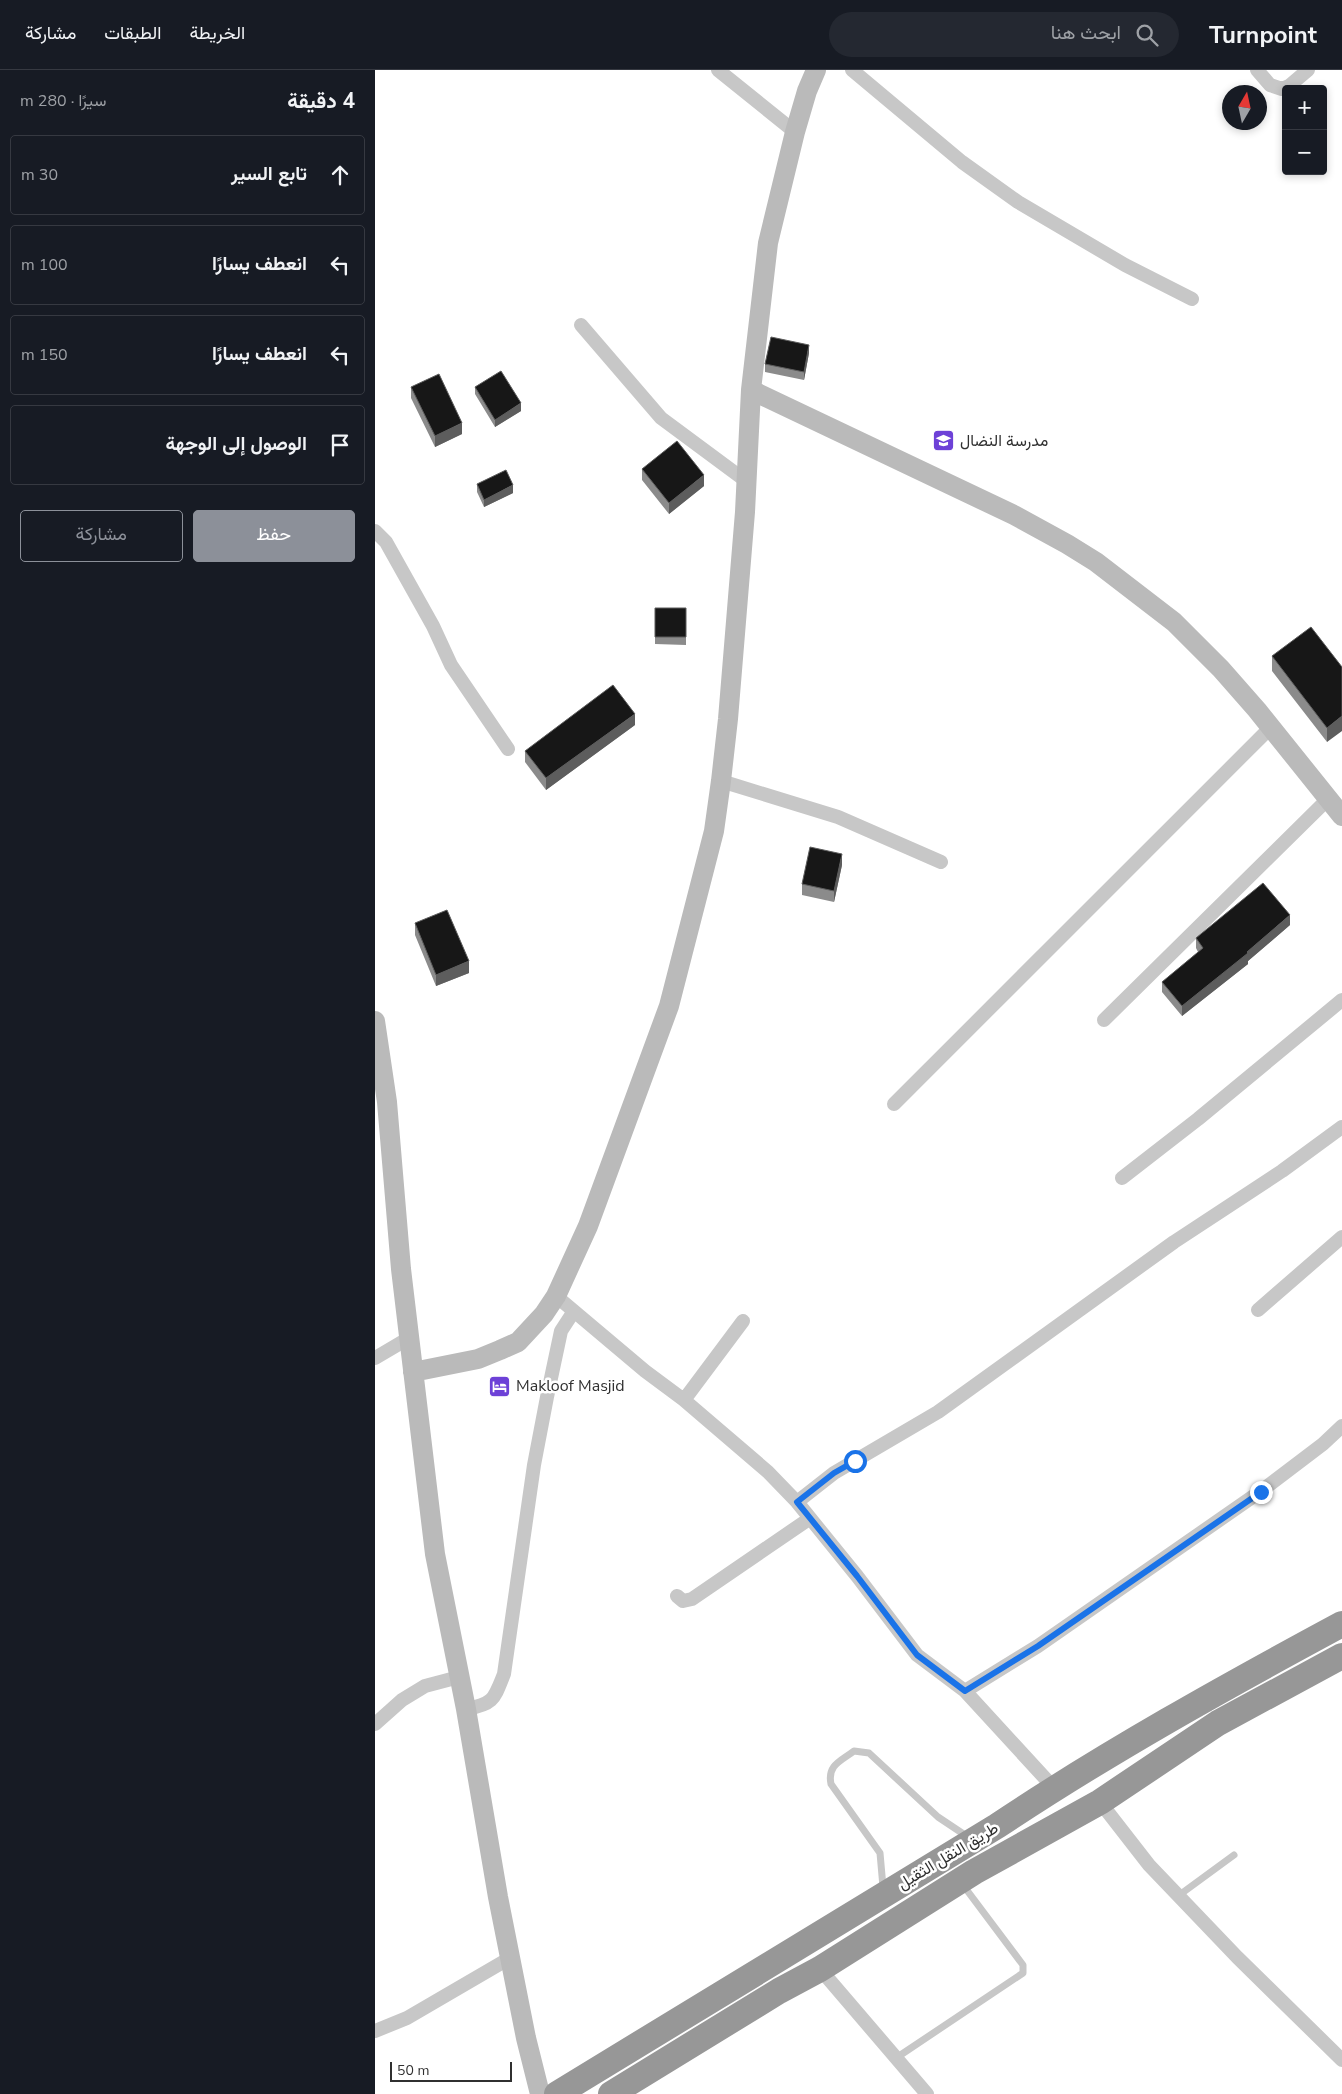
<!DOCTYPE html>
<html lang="ar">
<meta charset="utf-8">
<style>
body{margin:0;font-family:"Nunito Sans",Vazirmatn,sans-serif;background:#242831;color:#f1f3f6;direction:rtl}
.controls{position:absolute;right:15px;top:15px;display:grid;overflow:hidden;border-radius:5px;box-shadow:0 2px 8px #0003}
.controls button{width:45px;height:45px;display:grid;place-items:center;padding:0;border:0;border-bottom:1px solid #363941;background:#171b24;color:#f1f3f6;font:25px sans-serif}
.compass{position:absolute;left:847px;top:15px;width:45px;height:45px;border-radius:50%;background:#171b24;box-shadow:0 2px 8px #0003;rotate:9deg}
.scale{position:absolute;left:15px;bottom:12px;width:122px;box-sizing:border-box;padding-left:5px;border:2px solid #303030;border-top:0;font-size:14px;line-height:18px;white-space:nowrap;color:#303030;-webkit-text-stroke:4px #fff;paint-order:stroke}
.stop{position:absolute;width:15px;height:15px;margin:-11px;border:4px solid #1a73e8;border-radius:50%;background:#fff}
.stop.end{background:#1a73e8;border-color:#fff;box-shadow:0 1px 5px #0008}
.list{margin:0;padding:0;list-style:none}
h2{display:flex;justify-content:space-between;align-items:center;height:65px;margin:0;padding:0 20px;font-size:21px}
h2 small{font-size:16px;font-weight:400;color:#9ea1a6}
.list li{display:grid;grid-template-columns:32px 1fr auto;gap:15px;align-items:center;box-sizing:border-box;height:80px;margin:0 10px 10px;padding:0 10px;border:1px solid #363941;border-radius:5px}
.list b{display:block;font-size:19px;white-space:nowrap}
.list em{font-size:16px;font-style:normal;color:#9ea1a6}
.actions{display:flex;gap:10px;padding:15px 20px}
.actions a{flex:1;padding:11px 0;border:1px solid #8c9099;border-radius:5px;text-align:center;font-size:18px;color:#8c9099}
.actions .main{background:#8c9099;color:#fff}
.icon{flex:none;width:28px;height:28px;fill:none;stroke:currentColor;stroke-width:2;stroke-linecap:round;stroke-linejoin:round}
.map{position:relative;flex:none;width:967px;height:2024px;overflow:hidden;direction:ltr}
header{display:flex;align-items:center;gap:30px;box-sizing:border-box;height:70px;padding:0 25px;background:#171b24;border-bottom:1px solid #363941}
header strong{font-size:24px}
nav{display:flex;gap:28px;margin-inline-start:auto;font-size:18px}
.search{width:350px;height:45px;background:#242831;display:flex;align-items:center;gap:12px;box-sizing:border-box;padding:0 18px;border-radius:28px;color:#9ea1a6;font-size:19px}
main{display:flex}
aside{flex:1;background:#171b24}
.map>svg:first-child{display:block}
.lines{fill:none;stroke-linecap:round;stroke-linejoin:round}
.lane{stroke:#c7c7c7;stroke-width:7}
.street{stroke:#c7c7c7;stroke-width:14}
.secondary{stroke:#bababa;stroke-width:20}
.highway{stroke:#979797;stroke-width:26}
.wall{fill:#8b8b8b}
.shaded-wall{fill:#5d5d5d}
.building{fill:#171717;stroke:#5d5d5d}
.route{stroke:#1a73e8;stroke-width:6}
.labels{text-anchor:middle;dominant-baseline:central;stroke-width:5;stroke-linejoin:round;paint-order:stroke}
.poi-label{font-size:16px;fill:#303030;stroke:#fff;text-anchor:start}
.street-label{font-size:16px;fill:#303030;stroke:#fff}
</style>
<header>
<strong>Turnpoint</strong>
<div class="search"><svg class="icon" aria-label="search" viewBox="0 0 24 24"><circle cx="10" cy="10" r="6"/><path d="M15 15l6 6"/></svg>ابحث هنا</div>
<nav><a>الخريطة</a><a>الطبقات</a><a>مشاركة</a></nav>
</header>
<main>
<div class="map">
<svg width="967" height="2024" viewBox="0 0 967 2024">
<rect width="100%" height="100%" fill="#fff"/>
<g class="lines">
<path class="lane" d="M508 1817 505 1783 456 1714C452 1695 466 1691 479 1681L494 1683 563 1747 593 1767
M803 1826 859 1785
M521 1988 648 1903V1895L588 1815"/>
<path class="street" d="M343 0 420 62
M477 0 587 92 643 132 750 195 817 229
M882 0 895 15 907 19 914 16 933 0
M206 255 286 348 371 411
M0 461 11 472 58 556 76 595 133 679
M346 711 463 747 566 792
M729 950 954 728
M519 1034 896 657
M747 1108 823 1049 967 930
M181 1226 270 1301 309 1330 393 1402 422 1432 482 1506 542 1585 590 1621 679 1718
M883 1240 967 1167
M0 1288 34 1268
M309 1330 368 1251
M422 1432 459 1403 563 1342 799 1172 907 1101 967 1057
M302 1526 308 1531 317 1529 434 1449
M590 1621 663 1576 886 1421 948 1374 967 1356
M91 1639C119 1634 119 1629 129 1604L159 1395 172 1327 186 1261 199 1241
M0 1654 27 1630 50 1616 84 1607
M725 1732 774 1795 862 1887 967 1990
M445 1899 552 2024
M0 1961 32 1948 135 1888"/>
<path class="secondary" d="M376 320 639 445 692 474 721 492 799 552 846 599 882 640 967 746
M0 951 12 1032 26 1199 60 1484 91 1639 123 1827 151 1968 165 2024
M38 1302 103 1289 125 1280 143 1272 169 1244 181 1226 213 1156 294 936 339 761 346 711 353 649 370 442 376 320 393 173 420 62 432 21 441 0"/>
<path class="highway" d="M182 2024 622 1756C733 1682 850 1617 967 1554
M236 2024 404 1921 445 1899 599 1802 725 1732 843 1653 967 1586"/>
</g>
<path class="wall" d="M434 283 429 310 390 302V294Z
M36 317 87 364 60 377 36 328Z
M100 317 146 341 120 357 100 324Z
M267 399 329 416 294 444 267 410Z
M102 414 138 423 109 437 102 422Z
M280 538H311V575L280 574Z
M897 586 967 597 952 672 897 601Z
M260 655 171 720 150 692V681Z
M467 795 459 832 427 825V814Z
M40 853 94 903 61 916 40 865Z
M915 855 873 891V894L807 946 787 922V912L823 882 821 878V868Z"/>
<path class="shaded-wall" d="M434 275V283L429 310V302Z
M146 333V341L120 357V350Z
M87 353V364L60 377V366Z
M329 405V416L294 444V433Z
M138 415V423L109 437V430Z
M260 644V655L171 720V708Z
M967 646V661L952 672V658Z
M467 784V795L459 832V821Z
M915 845V855L873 891V894L807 946V936L872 882Z
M94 891V903L61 916V905Z"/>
<path class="building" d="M396 267 434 275 429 302 390 294Z
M126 301 146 333 120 350 100 317Z
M64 304 87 353 60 366 36 317Z
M302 371 329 405 294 433 267 399Z
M131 400 138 415 109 430 102 414Z
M280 538H311V567H280Z
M936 557 967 597V646L952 658 897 586Z
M238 615 260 644 171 708 150 681Z
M435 777 467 784 459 821 427 814Z
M888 813 915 845 872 882 873 883 807 936 787 912 828 878 821 868Z
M72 840 94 891 61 905 40 853Z"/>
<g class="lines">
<path class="route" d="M480 1391 459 1403 422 1432 482 1506 542 1585 590 1621 663 1576 886 1422"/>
</g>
<defs>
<symbol id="school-square" viewBox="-11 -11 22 22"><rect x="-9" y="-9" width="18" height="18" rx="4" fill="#6d41d7" stroke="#fff"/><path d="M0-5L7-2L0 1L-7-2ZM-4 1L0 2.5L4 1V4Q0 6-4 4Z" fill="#fff"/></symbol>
<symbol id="hotel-square" viewBox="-11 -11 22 22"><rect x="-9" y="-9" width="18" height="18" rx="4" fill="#6d41d7" stroke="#fff"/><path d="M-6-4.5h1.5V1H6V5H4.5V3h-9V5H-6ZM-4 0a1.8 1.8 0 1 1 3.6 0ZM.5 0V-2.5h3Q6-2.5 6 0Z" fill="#fff"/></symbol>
</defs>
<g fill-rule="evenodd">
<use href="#school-square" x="556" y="358" width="25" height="25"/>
<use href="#hotel-square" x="112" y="1304" width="25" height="25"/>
</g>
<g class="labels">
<g class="poi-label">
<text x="585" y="371">مدرسة النضال</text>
<text x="141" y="1316">Makloof Masjid</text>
</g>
<g class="street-label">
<text transform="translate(573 1786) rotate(-31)">طريق النقل الثقيل</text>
</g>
</g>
</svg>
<div class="controls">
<button>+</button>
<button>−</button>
</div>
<svg class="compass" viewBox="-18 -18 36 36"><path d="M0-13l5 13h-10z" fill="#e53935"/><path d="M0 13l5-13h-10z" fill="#9ea1a6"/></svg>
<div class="scale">50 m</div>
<div class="stop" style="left:480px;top:1391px"></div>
<div class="stop end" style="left:886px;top:1422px"></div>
</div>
<aside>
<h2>4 دقيقة<small>سيرًا · 280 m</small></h2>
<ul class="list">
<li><svg class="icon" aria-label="ahead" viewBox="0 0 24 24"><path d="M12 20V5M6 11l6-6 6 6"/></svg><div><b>تابع السير</b></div><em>30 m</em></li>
<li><svg class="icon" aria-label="left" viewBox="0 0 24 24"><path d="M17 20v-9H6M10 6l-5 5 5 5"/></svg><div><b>انعطف يسارًا</b></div><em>100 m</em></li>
<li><svg class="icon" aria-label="left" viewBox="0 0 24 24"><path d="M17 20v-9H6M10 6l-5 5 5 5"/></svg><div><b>انعطف يسارًا</b></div><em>150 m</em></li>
<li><svg class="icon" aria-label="arrive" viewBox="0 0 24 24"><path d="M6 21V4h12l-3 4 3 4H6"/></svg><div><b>الوصول إلى الوجهة</b></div></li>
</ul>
<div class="actions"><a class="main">حفظ</a><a>مشاركة</a></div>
</aside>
</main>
